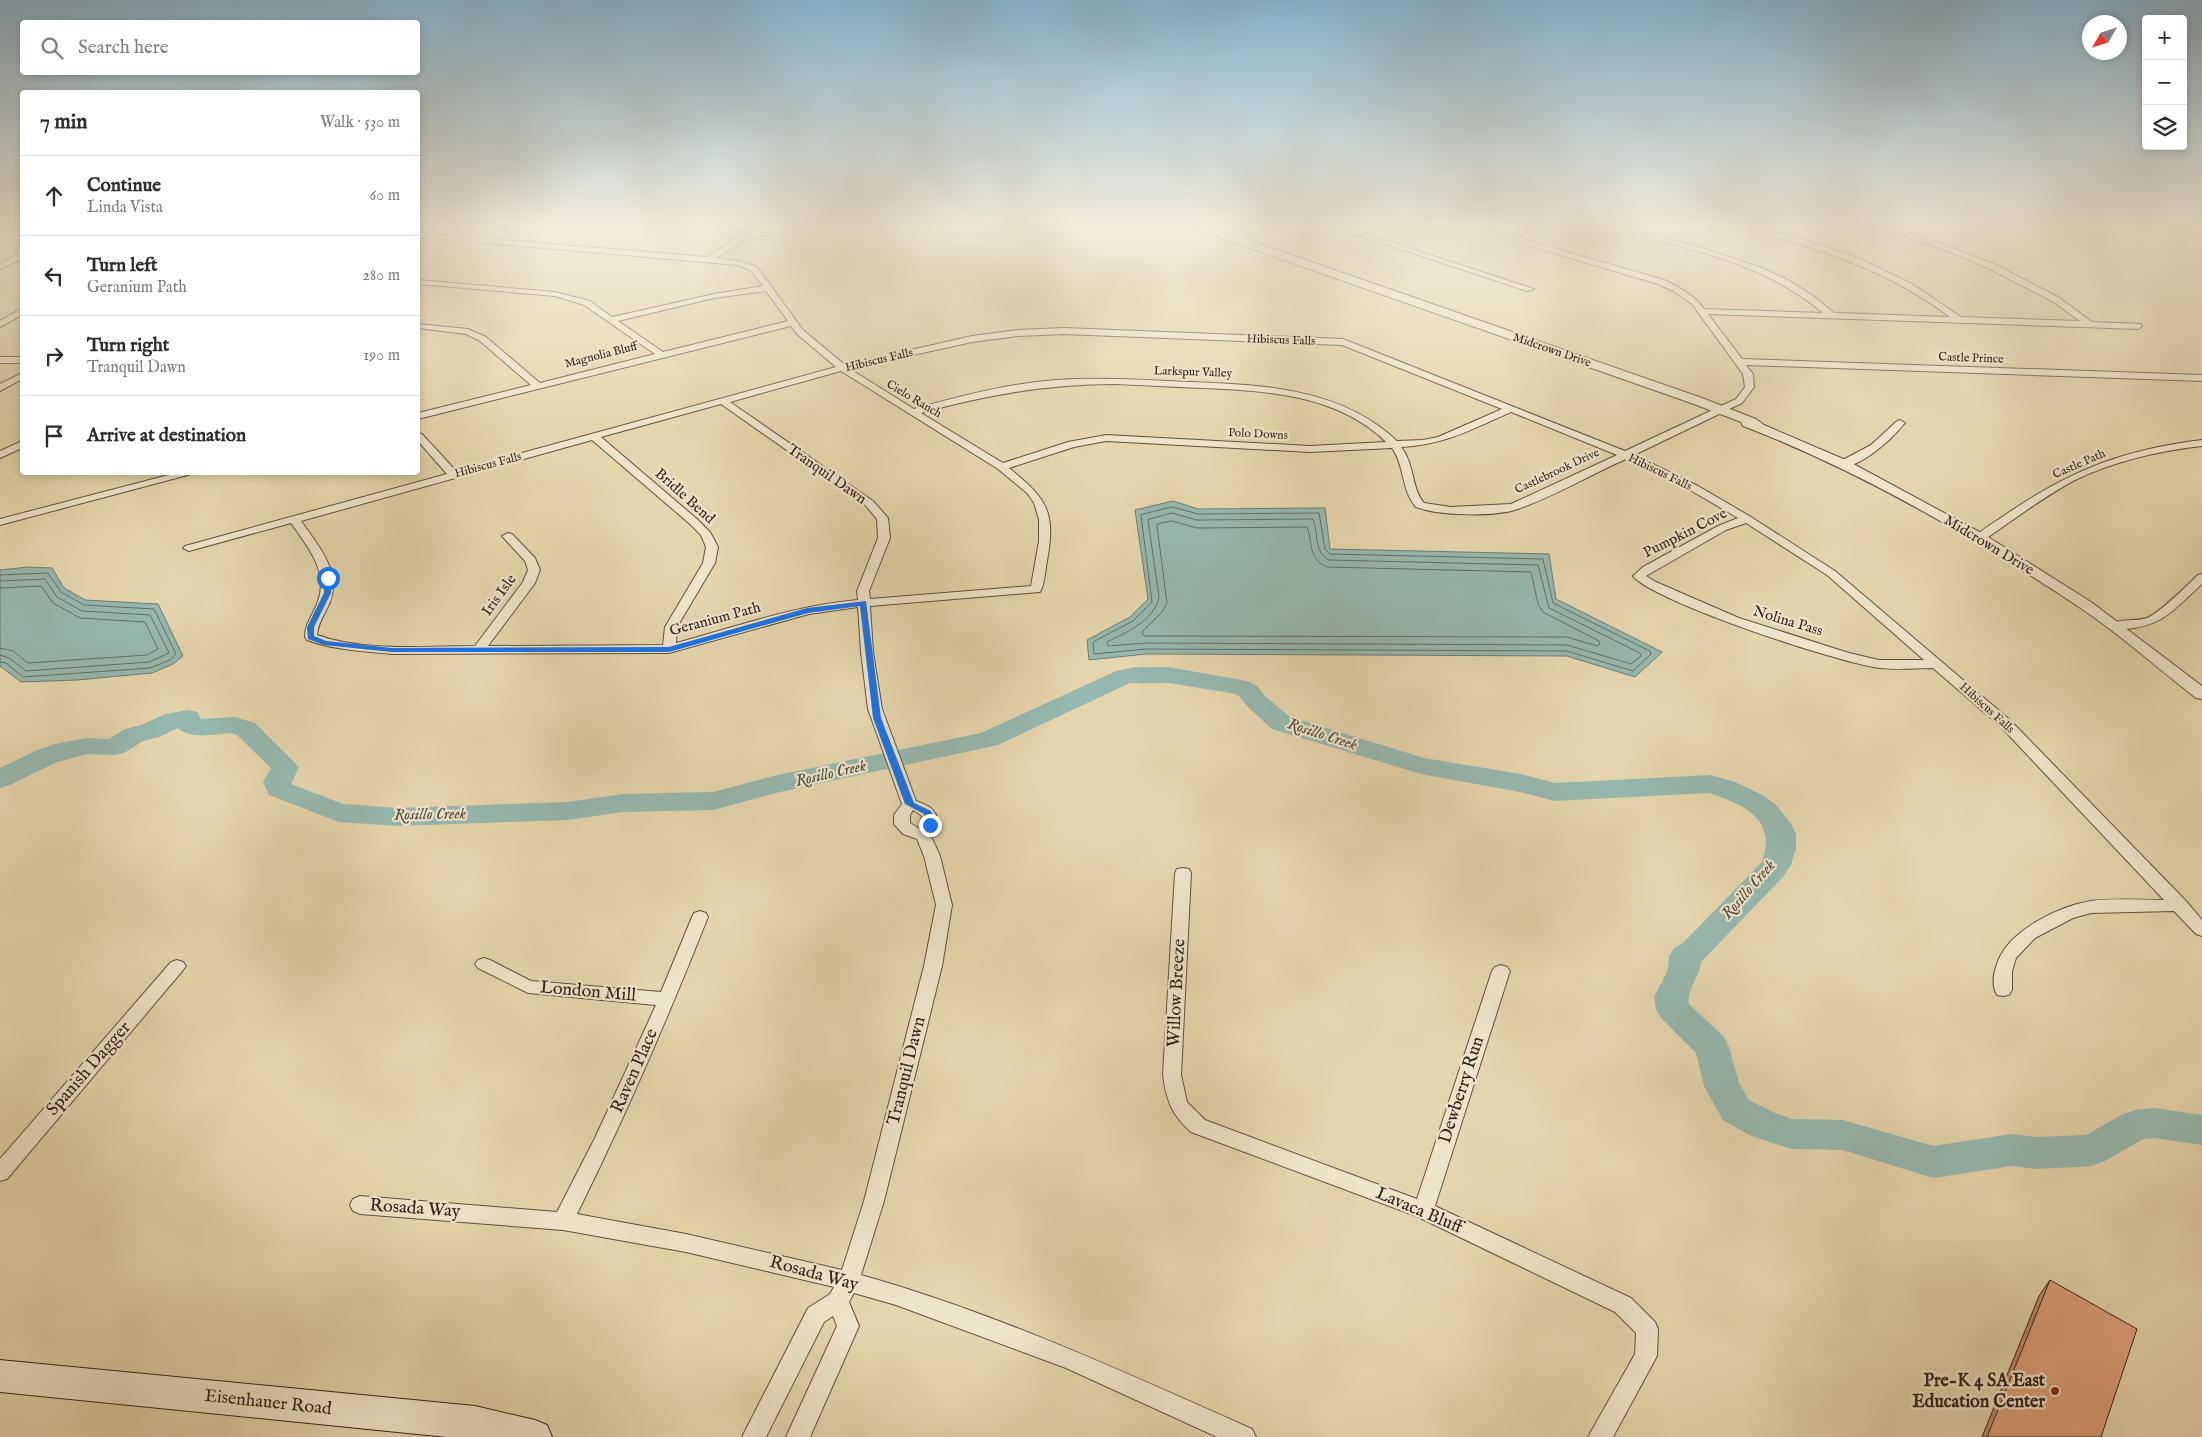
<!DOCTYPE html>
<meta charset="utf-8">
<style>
body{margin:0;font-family:"IM FELL English",serif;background:#f7f7f7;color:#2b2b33}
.controls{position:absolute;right:15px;top:15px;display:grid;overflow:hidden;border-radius:5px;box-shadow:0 2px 8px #0003}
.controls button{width:45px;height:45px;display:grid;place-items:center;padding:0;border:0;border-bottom:1px solid #e1e1e2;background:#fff;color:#2b2b33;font:25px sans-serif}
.compass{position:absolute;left:2082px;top:15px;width:45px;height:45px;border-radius:50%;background:#fff;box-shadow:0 2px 8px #0003;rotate:231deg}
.stop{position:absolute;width:15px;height:15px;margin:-11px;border:4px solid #1a73e8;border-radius:50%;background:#fff}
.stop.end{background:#1a73e8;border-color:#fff;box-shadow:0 1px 5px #0008}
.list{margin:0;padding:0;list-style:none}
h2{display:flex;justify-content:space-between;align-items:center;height:65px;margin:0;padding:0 20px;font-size:21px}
h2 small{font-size:16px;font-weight:400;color:#7c7c81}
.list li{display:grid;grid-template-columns:32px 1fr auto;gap:15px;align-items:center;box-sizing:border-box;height:80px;padding:0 20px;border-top:1px solid #e1e1e2}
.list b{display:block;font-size:19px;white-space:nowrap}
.list p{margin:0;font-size:16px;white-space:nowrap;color:#7c7c81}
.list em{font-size:16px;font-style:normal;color:#7c7c81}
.icon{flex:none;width:28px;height:28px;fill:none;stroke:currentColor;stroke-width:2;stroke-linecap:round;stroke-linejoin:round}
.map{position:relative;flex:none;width:2202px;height:1437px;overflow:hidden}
.search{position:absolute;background:#fff;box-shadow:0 2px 8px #0003;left:20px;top:20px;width:400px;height:55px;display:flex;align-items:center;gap:12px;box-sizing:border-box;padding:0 18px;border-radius:5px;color:#7c7c81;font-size:19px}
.panel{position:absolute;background:#fff;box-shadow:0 2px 8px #0003;left:20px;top:90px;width:400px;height:385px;border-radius:5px}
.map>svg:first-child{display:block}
.water{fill:#96b8ae;stroke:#6e7c74}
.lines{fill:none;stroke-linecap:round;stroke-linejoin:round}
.shore{stroke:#646e66;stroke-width:1}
.river{fill:#96b8ae;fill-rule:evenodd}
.minor-casing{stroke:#5f5041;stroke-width:2}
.tertiary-casing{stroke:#5f5041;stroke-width:2}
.secondary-casing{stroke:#32231d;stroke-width:2}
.minor{fill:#eee4c9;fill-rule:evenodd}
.tertiary{fill:#eee4c9;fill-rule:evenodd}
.secondary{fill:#eee4c9;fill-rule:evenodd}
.wall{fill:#bd8a68;stroke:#32231d}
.building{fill:#dca079;stroke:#32231d}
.route{fill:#1a73e8}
.poi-dot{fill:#8f2418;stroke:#eee4c9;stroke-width:2}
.labels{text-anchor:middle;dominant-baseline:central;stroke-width:4.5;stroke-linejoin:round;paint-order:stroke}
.far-street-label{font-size:12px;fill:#32231d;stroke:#eee4c9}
.street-label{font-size:15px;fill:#32231d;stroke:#eee4c9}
.water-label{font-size:16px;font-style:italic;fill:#4b4841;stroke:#eee4c9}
.near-street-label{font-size:18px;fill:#32231d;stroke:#eee4c9}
.near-poi-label{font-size:18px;font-weight:bold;fill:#32231d;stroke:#eee4c9;text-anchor:end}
</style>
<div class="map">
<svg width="2202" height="1437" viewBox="0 0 2202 1437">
<rect width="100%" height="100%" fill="#e5d5ac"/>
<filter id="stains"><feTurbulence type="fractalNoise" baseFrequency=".004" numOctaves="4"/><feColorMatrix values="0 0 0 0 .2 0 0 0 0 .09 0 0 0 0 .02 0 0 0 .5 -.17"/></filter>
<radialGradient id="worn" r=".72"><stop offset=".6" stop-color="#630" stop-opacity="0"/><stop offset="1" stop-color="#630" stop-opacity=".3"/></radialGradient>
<path class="water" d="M1173 501 1198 509 1325 508 1330 549 1549 554 1556 599 1662 652 1635 677 1567 656 1146 654 1089 660 1087 640 1130 617 1148 599 1135 510Z
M28 567 52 568 64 588 85 600 158 604 183 656 173 664 152 673 77 680 21 682 0 666V570Z"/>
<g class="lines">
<path class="shore" d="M1172 507 1198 514 1319 513 1325 549 1330 554 1543 559 1553 603 1650 651 1651 654 1633 671 1567 651 1146 649 1094 654 1093 642 1133 621 1152 602 1141 515Z
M1172 513 1197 520 1313 519C1319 534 1313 551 1329 560L1538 565 1549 608 1640 653 1641 656 1631 664 1567 645 1146 643 1108 646 1107 642C1127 632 1154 621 1159 597L1148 520Z
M1172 521 1197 528 1307 527C1313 543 1308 559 1327 567L1531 572 1538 604 1543 612 1599 641 1600 644 1597 646 1567 637 1144 636 1142 632 1162 612 1167 603 1157 526 1158 524Z
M0 575 48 573 61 592 84 605 154 609 176 654 170 660 150 668 23 677 6 663 0 662
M0 581 45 579 57 597 82 611 150 615 169 653 149 662 26 671 9 658 0 655
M0 588 41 586 53 603 80 618 145 622 158 649 147 655 28 663 13 651 0 648"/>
<path class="river" d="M1168 667 1247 681 1257 686 1265 696 1290 717 1424 758 1521 774 1555 783 1711 775 1735 782 1764 796 1776 805 1790 822 1796 834V848L1791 865 1782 878 1701 962C1700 977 1686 989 1689 1004L1724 1037 1729 1047 1739 1083 1749 1100 1775 1113 1792 1119 1843 1120 1933 1146 2012 1134 2037 1137 2086 1135 2123 1114 2136 1110 2154 1108 2202 1115V1145L2154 1138 2143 1139 2105 1161 2092 1166 2037 1169 2012 1166 1933 1178 1843 1150 1792 1149 1751 1136 1723 1120 1704 1086 1696 1053 1661 1018 1656 1009 1654 997 1668 970 1669 956 1674 948 1683 943 1762 862C1777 819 1745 805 1709 793L1555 801 1520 792 1421 774 1272 729 1247 706 1239 696 1231 693 1168 683H1130L998 745 780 792 713 810 623 812 568 820 398 826 339 822 269 795 263 782 271 768 237 735 232 733C217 734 189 740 178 728L159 737 143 741 124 753 114 755 87 754 57 762 10 785 0 788V768L37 750 55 744 87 738 109 739 125 729 141 725 165 714 188 710 197 712 201 719 235 717 255 723 299 767 291 784 343 804 398 808 568 802 623 794 713 792 773 776 981 733 1116 671 1135 667Z"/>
<defs>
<path id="minor" d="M713 226 749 227 763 232 792 226H803L800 228 744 240 717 258 740 261 757 267 803 330 845 365 972 336 1018 330 1064 328 1343 339 1625 451 1736 399 1745 387 1743 374 1692 304 1673 291 1658 284 1469 228V226H1478L1664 280C1679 287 1694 295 1704 309L1823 313C1762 261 1682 247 1606 228V226H1616L1699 247 1759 267 1786 279 1812 295 1834 313 1950 317C1888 270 1816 247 1741 228V226H1751L1805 240 1860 259 1912 284 1961 317 2080 321 2052 301 1988 268 1943 249 1873 226H1883L1948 246 1994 264 2058 297 2092 322 2141 324 2142 326 2138 329 1708 314 1742 359 2202 375V381L1746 365 1753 374 1754 387 1742 403 1634 455 1698 486 1751 517 1835 571 2010 720 2186 901 2202 920V936L2196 934 2174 911 2091 913 2073 918 2035 938 2016 958 2012 971V990L2009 995 2003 996 1997 995C1991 985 1994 971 1998 961 2010 930 2059 906 2091 901 2114 898 2140 900 2164 900L2000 726 1933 668C1916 668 1897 670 1880 668 1842 664 1654 602 1633 576L1643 567 1718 526 1738 518 1690 490 1626 459C1590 475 1555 496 1518 509 1496 517 1438 516 1416 507 1401 490 1405 466 1392 448L1310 452 1106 441 1074 447 1009 468C1047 499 1056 511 1047 561 1045 571 1045 583 1040 592L870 606 873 652 882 709 916 801C937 808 942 816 931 836L940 856 952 905 942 966 884 1201 861 1275C996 1313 1124 1372 1252 1429L1256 1437H1217L1066 1368 896 1305 854 1293 849 1302 859 1326 810 1437H786L837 1326 833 1316 824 1322 766 1437H742L808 1308 830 1294 834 1287 686 1252 563 1230 360 1214 353 1211 350 1205 353 1199 360 1196 557 1212 595 1138 656 1005 528 993 478 968 475 964 478 960 484 958 490 960 531 981 661 992 692 917 694 913 700 911 706 913 708 917C668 1018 625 1117 577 1214L686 1234 842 1270 864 1201 924 966 936 905 924 856 917 839 903 834 894 824V815L902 804 868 709 861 652 858 607 809 614 669 653 392 654C363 651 334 650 307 640L305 637C305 622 314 614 318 601 329 571 307 546 291 523L189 551 183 548 185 546 447 474 418 441V433L422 434 456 471 836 367 797 334 791 326 418 419V413L531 385 480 341 466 334 418 328V324L468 329 486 337 540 383 655 354 584 305 555 296 418 284V280L555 292 590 301 612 317 714 294 763 286 751 271 738 265 418 237V233L708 257C724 246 736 237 754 233ZM766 291 788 321 663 352 618 321 714 298ZM1064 334 1342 345 1502 409 1438 437 1423 440 1397 441C1341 388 1263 385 1191 382 1146 380 1100 377 1055 380 1007 384 960 396 914 409L850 369 972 342 1018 336ZM841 371 998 469 1027 493 1034 503 1039 520V541L1031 586 870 599 869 591 890 538 888 518 873 501 730 402ZM1115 384C1144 385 1173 387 1203 388 1266 391 1337 394 1386 442L1310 446 1106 435 1068 442 1003 463 921 413C985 395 1048 384 1115 384ZM721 404 865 505 877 519 878 538 857 591 858 600C796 605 736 627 676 643L677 627 715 563 718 547 710 532 698 520 601 437ZM1511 412 1617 455 1511 504 1451 507 1424 503C1411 488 1415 464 1401 447 1444 445 1473 429 1511 412ZM592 440 690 524 701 535 706 547 703 563 665 627 663 645 488 646 535 583 540 570 535 558 512 534 508 533 502 536 525 561 528 570 523 582 475 646C426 646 364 652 317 635 318 622 325 614 330 602 342 571 317 544 301 521ZM1746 523 1827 575 1924 660H1879L1849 653 1739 618 1656 582 1646 576 1726 530ZM913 810 922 816 920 829 910 823V815Z
M1331 226H1341L1534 289 1527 291Z
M19 254H22V259L0 269V264Z
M19 310H22V315L0 327V321Z
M0 357H22V363H0Z
M22 373V379L0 391V384Z
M1900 420 1905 423 1903 425C1892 439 1859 470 1839 466V462L1871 445 1897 421Z
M2202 440V446C2158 451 2114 461 2073 481 2042 498 2013 520 1984 540L1980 541 1974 538C1983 528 1997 521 2008 513 2071 470 2126 449 2202 440Z
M22 441V448L0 458V451Z
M180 472H199L0 525V519Z
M2202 574V584C2175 608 2164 626 2126 629 2119 629 2113 631 2108 626 2116 617 2138 623 2149 617 2165 608 2184 588 2198 575Z
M1183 868 1189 869 1191 873 1181 1075 1187 1102 1205 1120 1417 1199 1492 971 1495 967 1501 965 1507 967 1510 971 1435 1206 1631 1298 1655 1322 1658 1329 1657 1356 1613 1437H1588L1635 1354 1636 1333 1615 1312 1416 1216 1191 1132C1172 1115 1166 1100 1163 1075L1175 873 1177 869Z
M177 960 183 962 186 966 183 970 7 1179 0 1181V1159L171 962Z"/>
<path id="tertiary" d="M1187 226C1204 224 1218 234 1234 235 1245 236 1268 226 1284 226L1283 228 1243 238 1702 398 1756 419 1764 425 1848 461 1985 535 2091 602 2202 686V699L2196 698C2157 668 2120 634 2079 607 1974 537 1860 471 1743 426L1741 422 1694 404Z"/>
<path id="secondary" d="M2178 226 2202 227V233L2179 228Z
M0 1360 475 1406 535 1420 547 1425 552 1437H447L0 1392Z"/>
</defs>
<use href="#minor" class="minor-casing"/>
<use href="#tertiary" class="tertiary-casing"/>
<use href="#secondary" class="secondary-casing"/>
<use href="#minor" class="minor"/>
<use href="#tertiary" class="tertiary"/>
<use href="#secondary" class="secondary"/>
</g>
<path class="wall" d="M2050 1280 2101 1437H1982L2039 1296Z"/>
<path class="building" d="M2050 1280 2137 1329 2101 1437H1987Z"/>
<linearGradient id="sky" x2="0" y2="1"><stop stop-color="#87b6d1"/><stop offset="0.53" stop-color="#f3ecda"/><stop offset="1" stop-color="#f3ecda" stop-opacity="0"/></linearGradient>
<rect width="2202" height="427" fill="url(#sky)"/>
<path class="route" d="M328 576 331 578V593L314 627V636L326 641 392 648 669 647 807 608 866 601 881 718 914 803 931 811 935 825 930 828 927 827 924 814 905 804 873 718 860 606 808 613 669 652H392L324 645 308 639 307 627 324 593V578Z"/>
<circle class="poi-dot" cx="2055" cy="1391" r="5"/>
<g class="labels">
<g class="far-street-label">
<text transform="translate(1281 340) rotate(2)">Hibiscus Falls</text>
<text transform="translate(1552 350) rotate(19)">Midcrown Drive</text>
<text transform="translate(601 355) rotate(-14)">Magnolia Bluff</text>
<text transform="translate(1971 358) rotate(2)">Castle Prince</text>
<text transform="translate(879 360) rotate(-13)">Hibiscus Falls</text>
<text transform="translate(1193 372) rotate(2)">Larkspur Valley</text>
<text transform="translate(914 399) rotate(31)">Cielo Ranch</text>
<text transform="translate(1258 434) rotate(3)">Polo Downs</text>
<text transform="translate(2079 464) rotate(-24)">Castle Path</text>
<text transform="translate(488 465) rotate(-15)">Hibiscus Falls</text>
<text transform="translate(1557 471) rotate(-25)">Castlebrook Drive</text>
<text transform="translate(1660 472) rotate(26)">Hibiscus Falls</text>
<text transform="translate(1987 708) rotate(42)">Hibiscus Falls</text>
</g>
<g class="street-label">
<text transform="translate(827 474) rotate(35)">Tranquil Dawn</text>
<text transform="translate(685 496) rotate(42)">Bridle Bend</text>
<text transform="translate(1685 533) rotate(-27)">Pumpkin Cove</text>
<text transform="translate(1989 545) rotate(31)">Midcrown Drive</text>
<text transform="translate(499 595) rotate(-54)">Iris Isle</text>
<text transform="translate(715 619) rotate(-15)">Geranium Path</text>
<text transform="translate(1788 621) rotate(17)">Nolina Pass</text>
</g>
<g class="water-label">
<text transform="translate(1322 735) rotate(18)">Rosillo Creek</text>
<text transform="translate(831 774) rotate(-13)">Rosillo Creek</text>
<text transform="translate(430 815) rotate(-1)">Rosillo Creek</text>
<text transform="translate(1749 890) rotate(-49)">Rosillo Creek</text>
</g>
<g class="near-street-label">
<text transform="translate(588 992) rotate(5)">London Mill</text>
<text transform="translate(1177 993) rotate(-87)">Willow Breeze</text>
<text transform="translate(89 1069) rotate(-49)">Spanish Dagger</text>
<text transform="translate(635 1071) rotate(-66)">Raven Place</text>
<text transform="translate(907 1071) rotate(-76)">Tranquil Dawn</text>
<text transform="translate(1462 1090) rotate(-72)">Dewberry Run</text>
<text transform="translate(415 1209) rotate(4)">Rosada Way</text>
<text transform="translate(1419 1211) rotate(23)">Lavaca Bluff</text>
<text transform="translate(814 1274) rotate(15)">Rosada Way</text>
<text transform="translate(268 1403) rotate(6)">Eisenhauer Road</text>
</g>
<g class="near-poi-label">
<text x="2045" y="1381">Pre-K 4 SA East<tspan x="2045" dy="21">Education Center</tspan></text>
</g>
</g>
<rect width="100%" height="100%" filter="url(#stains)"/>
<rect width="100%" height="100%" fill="url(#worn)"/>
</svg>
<div class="controls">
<button>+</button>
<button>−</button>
<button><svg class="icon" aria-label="layers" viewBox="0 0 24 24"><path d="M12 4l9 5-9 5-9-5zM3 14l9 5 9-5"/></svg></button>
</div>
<svg class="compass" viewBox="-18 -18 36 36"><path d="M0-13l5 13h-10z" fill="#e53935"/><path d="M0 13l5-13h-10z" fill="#7c7c81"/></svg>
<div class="stop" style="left:328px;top:578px"></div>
<div class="stop end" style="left:930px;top:825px"></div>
<div class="search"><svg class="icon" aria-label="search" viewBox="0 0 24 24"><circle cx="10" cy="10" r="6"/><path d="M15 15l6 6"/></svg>Search here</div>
<section class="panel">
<h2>7 min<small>Walk · 530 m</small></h2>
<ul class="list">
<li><svg class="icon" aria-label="ahead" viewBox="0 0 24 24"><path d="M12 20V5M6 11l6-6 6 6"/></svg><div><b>Continue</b><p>Linda Vista</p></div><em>60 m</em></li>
<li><svg class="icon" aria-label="left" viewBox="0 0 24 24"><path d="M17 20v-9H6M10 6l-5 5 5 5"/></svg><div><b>Turn left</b><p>Geranium Path</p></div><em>280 m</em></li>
<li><svg class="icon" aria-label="right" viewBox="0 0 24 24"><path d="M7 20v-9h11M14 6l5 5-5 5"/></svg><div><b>Turn right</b><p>Tranquil Dawn</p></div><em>190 m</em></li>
<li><svg class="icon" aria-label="arrive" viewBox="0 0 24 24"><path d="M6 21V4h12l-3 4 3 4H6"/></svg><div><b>Arrive at destination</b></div></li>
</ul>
</section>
</div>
